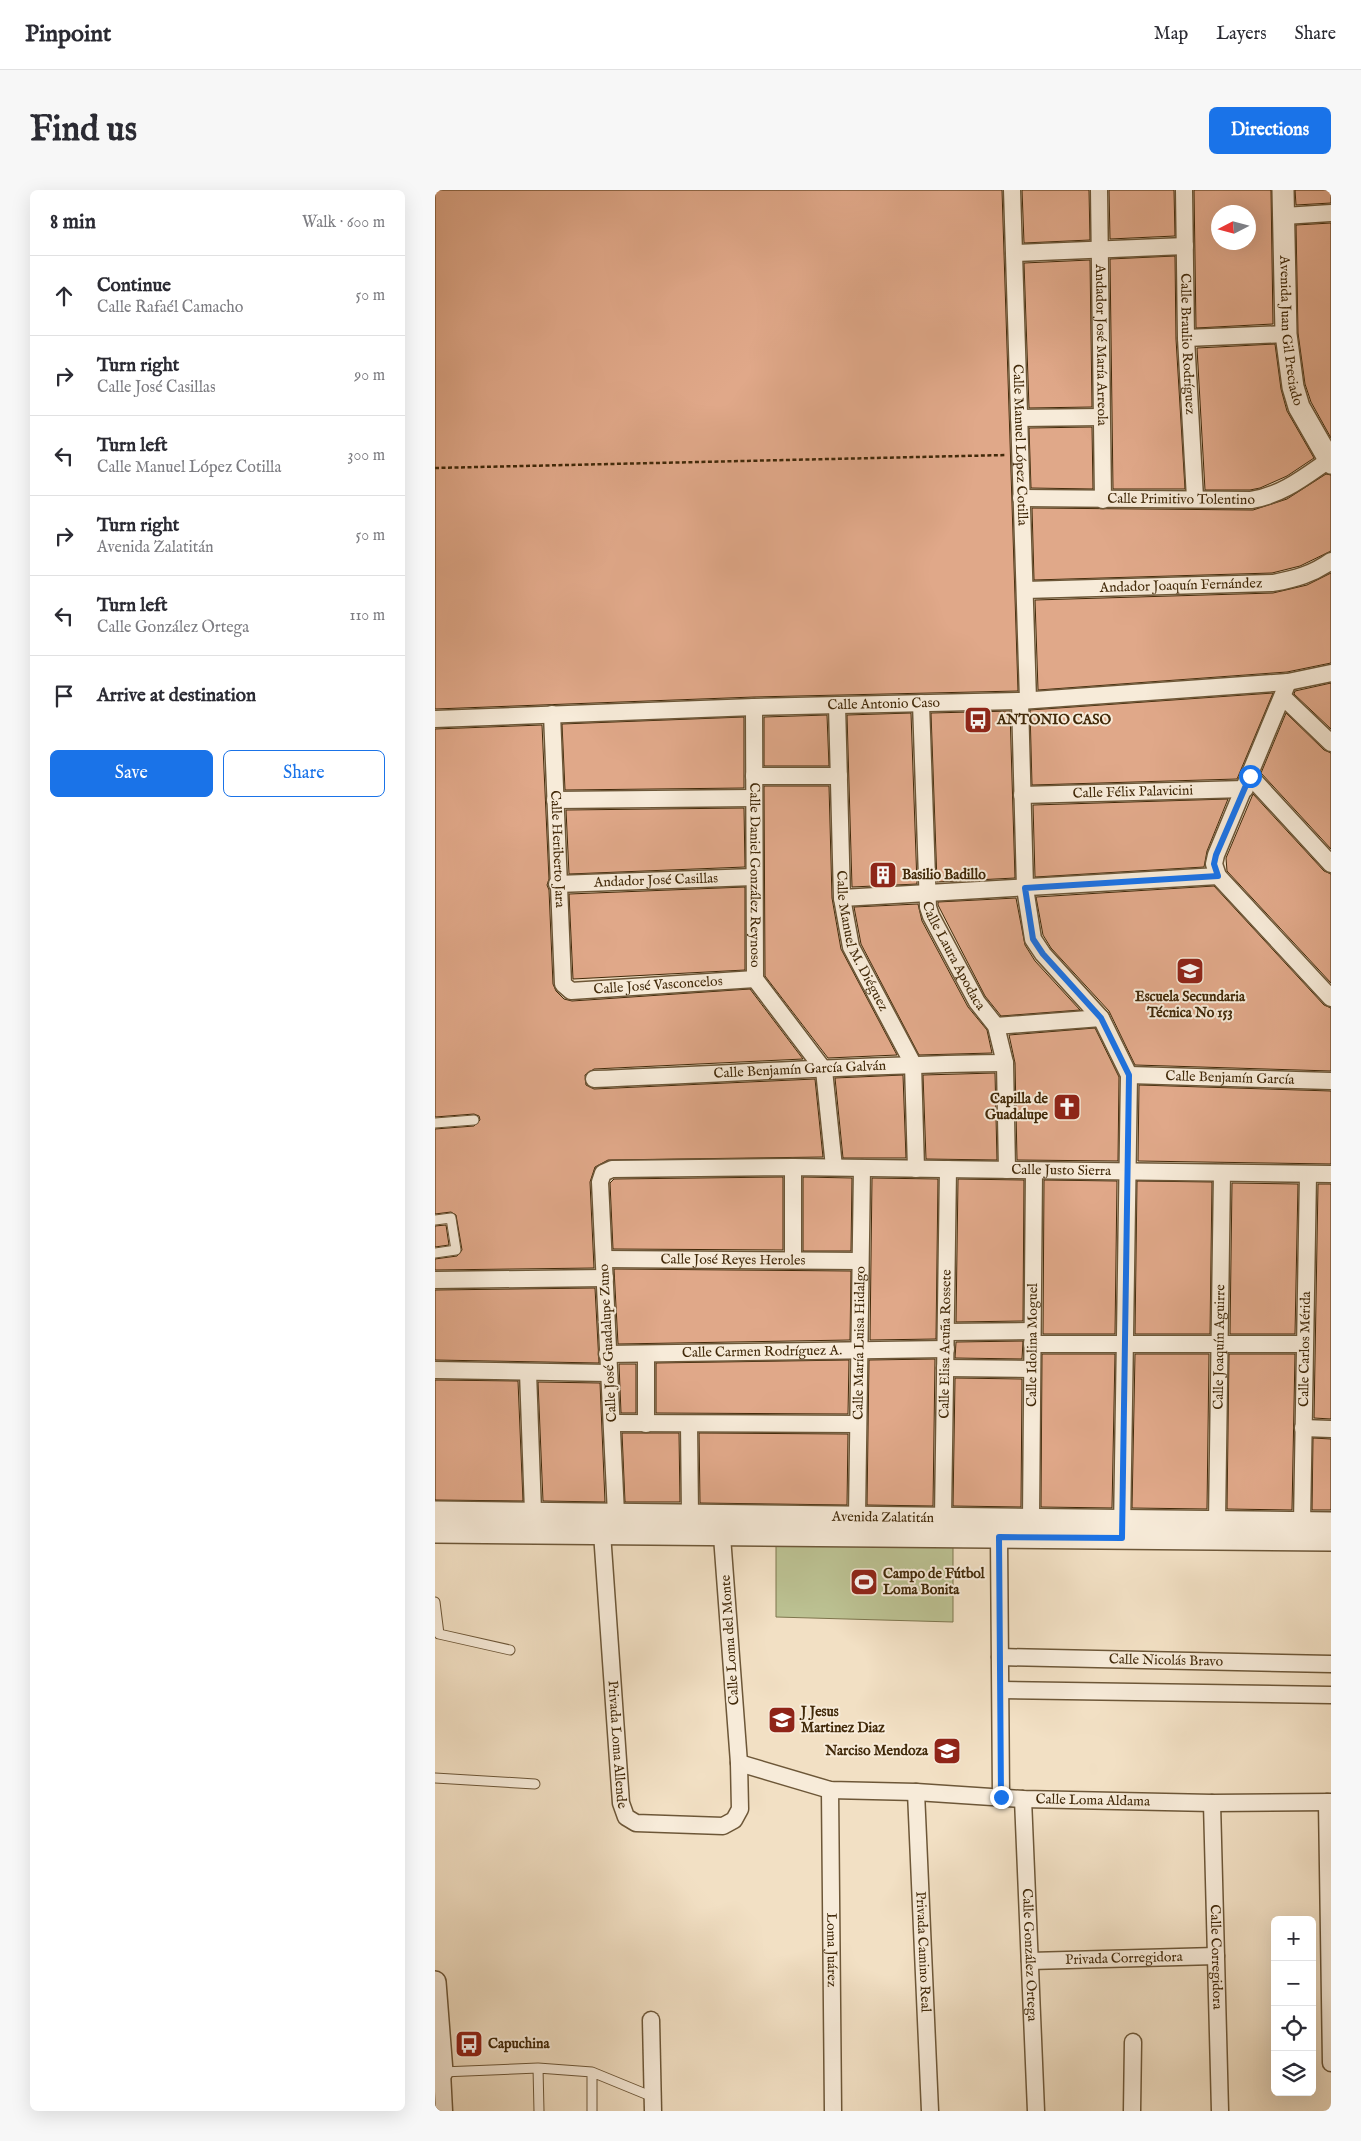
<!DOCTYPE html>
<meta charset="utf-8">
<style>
body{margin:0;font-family:"IM FELL English",serif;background:#f7f7f7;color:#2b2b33}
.controls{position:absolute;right:15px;bottom:15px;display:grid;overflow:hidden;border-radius:8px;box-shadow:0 5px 20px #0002}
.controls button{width:45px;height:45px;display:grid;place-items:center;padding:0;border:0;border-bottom:1px solid #e1e1e2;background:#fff;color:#2b2b33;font:25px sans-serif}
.compass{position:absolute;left:776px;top:15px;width:45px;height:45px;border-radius:50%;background:#fff;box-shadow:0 5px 20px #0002;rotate:264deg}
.stop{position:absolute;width:15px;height:15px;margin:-11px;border:4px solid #1a73e8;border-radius:50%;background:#fff}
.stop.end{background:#1a73e8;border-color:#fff;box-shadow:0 1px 5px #0008}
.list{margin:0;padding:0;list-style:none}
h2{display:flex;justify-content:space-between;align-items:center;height:65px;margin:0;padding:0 20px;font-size:21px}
h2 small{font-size:16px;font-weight:400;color:#7c7c81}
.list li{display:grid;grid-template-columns:32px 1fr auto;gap:15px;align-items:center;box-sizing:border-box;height:80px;padding:0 20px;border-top:1px solid #e1e1e2}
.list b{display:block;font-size:19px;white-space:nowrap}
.list p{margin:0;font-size:16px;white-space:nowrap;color:#7c7c81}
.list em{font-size:16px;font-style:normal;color:#7c7c81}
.actions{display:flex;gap:10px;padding:15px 20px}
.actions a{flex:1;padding:11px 0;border:1px solid #1a73e8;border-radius:8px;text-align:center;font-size:18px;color:#1a73e8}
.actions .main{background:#1a73e8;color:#fff}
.icon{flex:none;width:28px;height:28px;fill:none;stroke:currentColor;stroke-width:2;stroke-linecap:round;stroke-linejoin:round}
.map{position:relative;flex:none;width:896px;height:1921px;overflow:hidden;border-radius:8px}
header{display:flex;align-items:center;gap:30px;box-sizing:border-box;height:70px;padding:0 25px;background:#fff;border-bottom:1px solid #e1e1e2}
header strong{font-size:24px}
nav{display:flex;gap:28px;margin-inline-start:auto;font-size:18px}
.intro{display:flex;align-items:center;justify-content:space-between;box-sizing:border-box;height:120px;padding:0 30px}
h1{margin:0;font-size:35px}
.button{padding:12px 22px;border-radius:8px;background:#1a73e8;color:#fff;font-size:18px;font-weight:700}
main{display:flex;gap:30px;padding:0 30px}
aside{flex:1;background:#fff;border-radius:8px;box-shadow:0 5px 20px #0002}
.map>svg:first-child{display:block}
.green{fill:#bcc293;stroke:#7e764e}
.building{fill:#e0a889;stroke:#412909;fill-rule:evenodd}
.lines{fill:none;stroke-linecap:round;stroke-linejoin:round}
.service-casing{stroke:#6d5738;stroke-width:11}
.minor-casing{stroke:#6d5738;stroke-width:19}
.tertiary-casing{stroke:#6d5738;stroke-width:24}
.path{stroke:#412909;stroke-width:2.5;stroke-dasharray:4 2.5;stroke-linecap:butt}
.service{stroke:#f7ebd9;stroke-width:9}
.minor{stroke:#f7ebd9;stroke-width:16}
.tertiary{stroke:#f7ebd9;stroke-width:21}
.route{stroke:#1a73e8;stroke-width:6}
.labels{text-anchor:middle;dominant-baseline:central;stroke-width:4;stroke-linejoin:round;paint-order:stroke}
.street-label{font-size:14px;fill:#412909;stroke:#f7ebd9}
.poi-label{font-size:14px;font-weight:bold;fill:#412909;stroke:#f7ebd9;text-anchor:start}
</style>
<header>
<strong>Pinpoint</strong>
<nav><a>Map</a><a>Layers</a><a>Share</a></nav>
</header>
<div class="intro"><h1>Find us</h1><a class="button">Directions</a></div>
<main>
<aside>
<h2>8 min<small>Walk · 600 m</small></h2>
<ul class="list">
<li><svg class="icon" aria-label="ahead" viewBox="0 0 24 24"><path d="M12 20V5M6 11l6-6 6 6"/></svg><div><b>Continue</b><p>Calle Rafaél Camacho</p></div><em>50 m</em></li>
<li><svg class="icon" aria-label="right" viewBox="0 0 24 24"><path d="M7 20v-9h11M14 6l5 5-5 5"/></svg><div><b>Turn right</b><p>Calle José Casillas</p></div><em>90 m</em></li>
<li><svg class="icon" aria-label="left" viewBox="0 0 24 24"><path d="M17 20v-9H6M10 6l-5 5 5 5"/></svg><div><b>Turn left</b><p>Calle Manuel López Cotilla</p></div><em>300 m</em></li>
<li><svg class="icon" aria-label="right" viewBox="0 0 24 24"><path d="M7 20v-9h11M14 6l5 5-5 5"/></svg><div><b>Turn right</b><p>Avenida Zalatitán</p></div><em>50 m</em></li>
<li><svg class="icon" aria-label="left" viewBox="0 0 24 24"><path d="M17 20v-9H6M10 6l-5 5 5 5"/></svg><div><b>Turn left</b><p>Calle González Ortega</p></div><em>110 m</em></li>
<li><svg class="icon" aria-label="arrive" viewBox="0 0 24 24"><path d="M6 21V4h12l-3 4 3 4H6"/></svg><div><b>Arrive at destination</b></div></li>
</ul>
<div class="actions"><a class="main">Save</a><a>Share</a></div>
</aside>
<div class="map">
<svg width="896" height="1921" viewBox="0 0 896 1921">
<rect width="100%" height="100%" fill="#f2e0c4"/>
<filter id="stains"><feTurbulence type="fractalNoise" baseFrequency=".004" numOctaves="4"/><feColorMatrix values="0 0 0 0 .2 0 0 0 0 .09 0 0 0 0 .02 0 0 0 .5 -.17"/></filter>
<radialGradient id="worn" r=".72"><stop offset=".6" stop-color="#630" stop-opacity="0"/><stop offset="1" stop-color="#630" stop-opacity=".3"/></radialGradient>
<path class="green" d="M341 1352 518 1357V1432L341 1427Z"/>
<path class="building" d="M0 0H567L583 501 319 507 0 519Z
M587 0H654L655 50 589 53Z
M674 0H739L740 46 675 49Z
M759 0H836L838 134 761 138ZM784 22H814V52H784Z
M860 0H896V13L861 15Z
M896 33V248L876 212 870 194 863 143 861 35Z
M740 66 741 149 750 299H678L675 69Z
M655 70 657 217 594 218 589 73Z
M840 154 846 199 852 221 879 268 852 286 825 298 815 300H770L762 158Z
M657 237 658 299 596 298 594 238Z
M891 284 896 285V361L865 376 837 383 599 390 597 318 818 320 852 309Z
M896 383V473L852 482 603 500 600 410 838 403 872 395Z
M896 493V539L859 504 860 501Z
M838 503 802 589 597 595 595 520Z
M575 521 580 688 502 692 496 523Z
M476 523 482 694 417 697 412 525Z
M851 523 889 560 896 563V659L826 583Z
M392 525 394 576H329V527Z
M309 527V598L130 600 127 534Z
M107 535 114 689 112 695 114 700 118 794 121 801 129 809 137 811 315 799 368 869 159 879 150 885 151 895 159 899 380 889 388 967 173 970 160 977 155 992 159 1078 0 1080V1069L22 1066 27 1060 21 1025 16 1022 0 1024V939L39 936 45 930 44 926 39 924 0 927V539Z
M329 596H394L397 708 406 759 462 865 393 868 330 786Z
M818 604 889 681 896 684V793L792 681 791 668Z
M793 609 772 661 769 677 600 687 598 615Z
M309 618 310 677 134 684 131 620Z
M779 696 889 815 896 818V881L700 875 674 821 616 758 608 745 601 707Z
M310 697V780L138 789 134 704Z
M581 708 590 755 600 771 645 820 566 826 550 806 503 715V712Z
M483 714 487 731 533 817 552 840 557 863 484 865 426 754 419 717Z
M660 838 684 887 683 971 582 970 580 873 574 845Z
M560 883 562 970 491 969 488 885Z
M468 885 471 968H408L400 888Z
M704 895 896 901V974L703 971Z
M348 987V1060L178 1059 175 993 179 989Z
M368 987 417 988 416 1061H368Z
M437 988 503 989 501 1149 435 1150Z
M523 989 589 990 588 1131 521 1132Z
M609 990 682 991 680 1144H608Z
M702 991 777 992 775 1144H700Z
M797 993 863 994 860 1144H795Z
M883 994H896V1229L879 1228Z
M11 1035 14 1055 0 1057V1036Z
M179 1079 416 1081 415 1150 183 1154Z
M160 1098 164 1173 0 1170V1100Z
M588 1151 587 1169 520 1168 521 1152Z
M607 1164H680L677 1318 606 1317Z
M700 1164H774L772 1319 697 1318Z
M794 1164H860L857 1320 792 1319Z
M500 1169 498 1316 432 1315 434 1170Z
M414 1170 413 1224 221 1223V1173Z
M184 1174H201V1223H186Z
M520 1188 587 1189 586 1317 518 1316Z
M0 1190 83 1191 88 1311 0 1310Z
M103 1192 165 1193 170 1312 108 1311Z
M187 1243H244L245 1312H190Z
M264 1243 413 1244 412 1315 265 1313Z
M878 1248 896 1249V1320H877Z"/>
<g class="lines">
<defs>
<path id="service" d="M0 933 39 930
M0 1030 16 1028 21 1060 0 1063
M0 1412 4 1444 75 1460
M0 1588 100 1594
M103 1878 104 1921
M7 1882 103 1878 157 1882 218 1907
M157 1921V1882"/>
<g id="minor">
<path id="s1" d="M577 0 593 510"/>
<path id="s2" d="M664 0 668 310"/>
<path id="s3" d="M749 0 751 148 760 308"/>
<path d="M849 26 896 23"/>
<path d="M579 63 750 56"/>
<path d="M751 148 851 144"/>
<path d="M584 228 666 227"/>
<path id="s4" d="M586 308 816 310C847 305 868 288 894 270"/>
<path id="s5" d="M590 400 838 393C860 389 878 384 896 371"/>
<path d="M853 492 781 665 779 674 783 686 896 808"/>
<path d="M848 507 896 553"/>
<path d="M585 511 590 698 598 749 608 764 666 828 694 885 687 1341"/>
<path id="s6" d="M486 513 493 717 496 726 542 812 561 836 570 873 572 980"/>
<path id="s7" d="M402 515 407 708 416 757 478 874 481 979"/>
<path id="s8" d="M319 517 320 789 389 880 399 977"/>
<path id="s9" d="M117 524 128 794 136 801 320 789"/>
<path id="s10" d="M0 529 319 517 585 511 853 492 896 483"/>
<path d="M319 586H404"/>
<path d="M815 586 896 674"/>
<path id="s11" d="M587 605 810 599"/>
<path d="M120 610 318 608"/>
<path id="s12" d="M122 694 319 687"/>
<path d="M407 708 783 686"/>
<path d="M561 836 666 828"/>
<path id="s13" d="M694 885 896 891"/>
<path id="s14" d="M159 889C296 884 433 874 570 873"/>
<path d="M358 977V1070"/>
<path id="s15" d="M169 1069 425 1071"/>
<path d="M0 1090 170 1088"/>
<path d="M511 1142 597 1141"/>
<path d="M597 1154H869"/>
<path id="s16" d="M172 1164 511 1159"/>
<path d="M510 1178 597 1179"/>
<path d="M0 1180 173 1183"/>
<path d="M93 1182 98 1322"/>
<path d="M177 1233 423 1234"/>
<path d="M211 1234V1164"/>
<path d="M254 1234 255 1325"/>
<path d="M868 1238 896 1239"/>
<path id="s17" d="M181 1324 165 992 168 983 177 979 358 977 896 984"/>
<path id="s18" d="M422 1327 427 978"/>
<path id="s19" d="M508 1328 513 979"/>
<path id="s20" d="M596 1329 599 980"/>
<path id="s21" d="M782 1332 787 983"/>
<path id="s22" d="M867 1333 873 985"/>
<path id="s23" d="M167 1343 186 1613 191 1627 201 1633 288 1636 299 1630 305 1619 304 1573 286 1333"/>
<path d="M564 1347 566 1607"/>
<path id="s24" d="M565 1467 896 1474"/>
<path d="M566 1500 896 1505"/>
<path id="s25" d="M304 1573 395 1600 481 1602 588 1609 777 1613 896 1612"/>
<path id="s26" d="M395 1600 398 1921"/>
<path id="s27" d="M481 1602 495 1921"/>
<path id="s28" d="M588 1609 601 1921"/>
<path d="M892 1612 896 1873"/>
<path id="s29" d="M777 1613 785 1921"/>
<path id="s30" d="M595 1771 781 1766"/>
<path d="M216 1830 218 1921"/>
<path d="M7 1882 9 1921"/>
<path d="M697 1921 698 1852"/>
</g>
<g id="tertiary">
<path id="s31" d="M848 0 851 144 858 197 864 217 896 273"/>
<path id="s32" d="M0 1322 896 1333"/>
<path d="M0 1342 896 1350"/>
<path d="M0 1792 7 1882H0"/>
</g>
</defs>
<use href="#service" class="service-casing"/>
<use href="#minor" class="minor-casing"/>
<use href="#tertiary" class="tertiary-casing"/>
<path class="path" d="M0 278 571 265"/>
<use href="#service" class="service"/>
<use href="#minor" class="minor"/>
<use href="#tertiary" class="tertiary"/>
</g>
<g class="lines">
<path class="route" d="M566 1607 564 1347 687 1348 694 885 666 828 608 764 598 749 590 698 783 686 779 674 781 665 815 586"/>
</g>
<defs>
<symbol id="bus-square" viewBox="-11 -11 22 22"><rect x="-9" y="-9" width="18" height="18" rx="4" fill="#8f2418" stroke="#f7ebd9"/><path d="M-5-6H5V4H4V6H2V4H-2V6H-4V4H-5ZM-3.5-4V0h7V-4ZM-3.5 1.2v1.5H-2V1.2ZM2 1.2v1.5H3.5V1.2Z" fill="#fff"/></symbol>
<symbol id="building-square" viewBox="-11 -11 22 22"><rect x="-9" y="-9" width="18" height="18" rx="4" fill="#8f2418" stroke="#f7ebd9"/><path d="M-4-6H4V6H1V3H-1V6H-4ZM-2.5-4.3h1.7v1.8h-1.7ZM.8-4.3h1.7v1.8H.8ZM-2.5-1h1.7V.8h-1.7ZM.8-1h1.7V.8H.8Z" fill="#fff"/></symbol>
<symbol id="school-square" viewBox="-11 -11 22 22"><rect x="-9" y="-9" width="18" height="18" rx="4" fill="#8f2418" stroke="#f7ebd9"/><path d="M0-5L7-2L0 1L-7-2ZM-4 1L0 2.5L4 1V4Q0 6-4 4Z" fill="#fff"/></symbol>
<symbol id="church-square" viewBox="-11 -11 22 22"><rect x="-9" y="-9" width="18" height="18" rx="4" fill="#8f2418" stroke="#f7ebd9"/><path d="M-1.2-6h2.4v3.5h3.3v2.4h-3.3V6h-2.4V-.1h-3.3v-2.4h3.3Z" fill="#fff"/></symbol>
<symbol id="stadium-square" viewBox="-11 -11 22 22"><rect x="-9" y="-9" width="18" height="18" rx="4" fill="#8f2418" stroke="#f7ebd9"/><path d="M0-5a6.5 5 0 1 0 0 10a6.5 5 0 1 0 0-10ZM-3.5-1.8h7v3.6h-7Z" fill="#fff"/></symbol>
</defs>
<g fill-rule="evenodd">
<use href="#bus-square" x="527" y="514" width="32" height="32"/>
<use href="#building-square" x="432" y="669" width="32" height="32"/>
<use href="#school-square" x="739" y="765" width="32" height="32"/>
<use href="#church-square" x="616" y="901" width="32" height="32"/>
<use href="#stadium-square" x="413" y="1376" width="32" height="32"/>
<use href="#school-square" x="331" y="1514" width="32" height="32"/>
<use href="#school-square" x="496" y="1545" width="32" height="32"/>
<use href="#bus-square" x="18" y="1838" width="32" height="32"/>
</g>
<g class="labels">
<g class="street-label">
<text stroke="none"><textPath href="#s31" startOffset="141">Avenida Juan Gil Preciado</textPath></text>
<text stroke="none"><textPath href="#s3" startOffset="154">Calle Braulio Rodríguez</textPath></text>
<text stroke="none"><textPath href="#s2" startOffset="155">Andador José María Arreola</textPath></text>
<text stroke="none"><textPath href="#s1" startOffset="255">Calle Manuel López Cotilla</textPath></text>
<text stroke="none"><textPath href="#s4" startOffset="160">Calle Primitivo Tolentino</textPath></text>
<text stroke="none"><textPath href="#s5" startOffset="156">Andador Joaquín Fernández</textPath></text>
<text stroke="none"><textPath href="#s10" startOffset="449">Calle Antonio Caso</textPath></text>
<text stroke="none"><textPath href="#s11" startOffset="111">Calle Félix Palavicini</textPath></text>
<text stroke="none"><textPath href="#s9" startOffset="135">Calle Heriberto Jara</textPath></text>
<text stroke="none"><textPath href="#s8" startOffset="168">Calle Daniel González Reynoso</textPath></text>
<text stroke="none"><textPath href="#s12" startOffset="99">Andador José Casillas</textPath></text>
<text stroke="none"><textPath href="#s7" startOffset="240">Calle Manuel M. Diéguez</textPath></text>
<text stroke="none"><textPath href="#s6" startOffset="259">Calle Laura Apodaca</textPath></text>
<text stroke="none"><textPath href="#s9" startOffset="368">Calle José Vasconcelos</textPath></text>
<text stroke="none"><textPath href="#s14" startOffset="206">Calle Benjamín García Galván</textPath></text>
<text stroke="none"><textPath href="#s13" startOffset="101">Calle Benjamín García</textPath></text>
<text stroke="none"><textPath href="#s17" startOffset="801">Calle Justo Sierra</textPath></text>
<text stroke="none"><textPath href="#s15" startOffset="129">Calle José Reyes Heroles</textPath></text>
<text transform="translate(173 1153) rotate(-93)">Calle José Guadalupe Zuno</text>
<text stroke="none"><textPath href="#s18" startOffset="174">Calle María Luisa Hidalgo</textPath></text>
<text stroke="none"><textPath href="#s19" startOffset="174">Calle Elisa Acuña Rossete</textPath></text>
<text stroke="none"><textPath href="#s20" startOffset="174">Calle Idolina Moguel</textPath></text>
<text stroke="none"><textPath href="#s21" startOffset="175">Calle Joaquín Aguirre</textPath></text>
<text stroke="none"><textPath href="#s22" startOffset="174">Calle Carlos Mérida</textPath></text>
<text stroke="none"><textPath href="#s16" startOffset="155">Calle Carmen Rodríguez A.</textPath></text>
<text stroke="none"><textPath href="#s32" startOffset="448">Avenida Zalatitán</textPath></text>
<text transform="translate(295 1450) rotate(-94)">Calle Loma del Monte</text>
<text stroke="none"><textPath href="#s24" startOffset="166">Calle Nicolás Bravo</textPath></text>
<text stroke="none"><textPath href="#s23" startOffset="212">Privada Loma Allende</textPath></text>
<text stroke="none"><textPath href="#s25" startOffset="358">Calle Loma Aldama</textPath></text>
<text stroke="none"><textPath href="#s26" startOffset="160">Loma Juárez</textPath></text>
<text stroke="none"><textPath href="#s27" startOffset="160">Privada Camino Real</textPath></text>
<text stroke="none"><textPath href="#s28" startOffset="156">Calle González Ortega</textPath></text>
<text stroke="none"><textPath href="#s29" startOffset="154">Calle Corregidora</textPath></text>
<text stroke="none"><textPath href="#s30" startOffset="94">Privada Corregidora</textPath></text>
</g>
<g class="poi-label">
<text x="562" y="530">ANTONIO CASO</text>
<text x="467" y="685">Basilio Badillo</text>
<text x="755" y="807" text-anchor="middle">Escuela Secundaria<tspan x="755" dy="16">Técnica No 153</tspan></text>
<text x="613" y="909" text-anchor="end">Capilla de<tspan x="613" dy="16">Guadalupe</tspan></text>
<text x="448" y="1384">Campo de Fútbol<tspan x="448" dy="16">Loma Bonita</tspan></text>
<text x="366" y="1522">J Jesus<tspan x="366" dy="16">Martinez Diaz</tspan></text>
<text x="493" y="1561" text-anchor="end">Narciso Mendoza</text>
<text x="53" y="1854">Capuchina</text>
</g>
</g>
<rect width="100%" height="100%" filter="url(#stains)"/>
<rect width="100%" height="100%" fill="url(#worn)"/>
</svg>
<div class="controls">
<button>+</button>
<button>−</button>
<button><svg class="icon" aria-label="locate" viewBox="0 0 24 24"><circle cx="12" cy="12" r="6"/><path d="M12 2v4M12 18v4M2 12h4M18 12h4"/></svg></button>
<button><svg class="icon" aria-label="layers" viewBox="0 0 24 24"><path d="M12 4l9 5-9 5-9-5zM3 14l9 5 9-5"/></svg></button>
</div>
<svg class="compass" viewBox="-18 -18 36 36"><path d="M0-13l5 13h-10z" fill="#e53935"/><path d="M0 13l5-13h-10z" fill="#7c7c81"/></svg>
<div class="stop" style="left:815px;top:586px"></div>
<div class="stop end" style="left:566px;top:1607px"></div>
</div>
</main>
